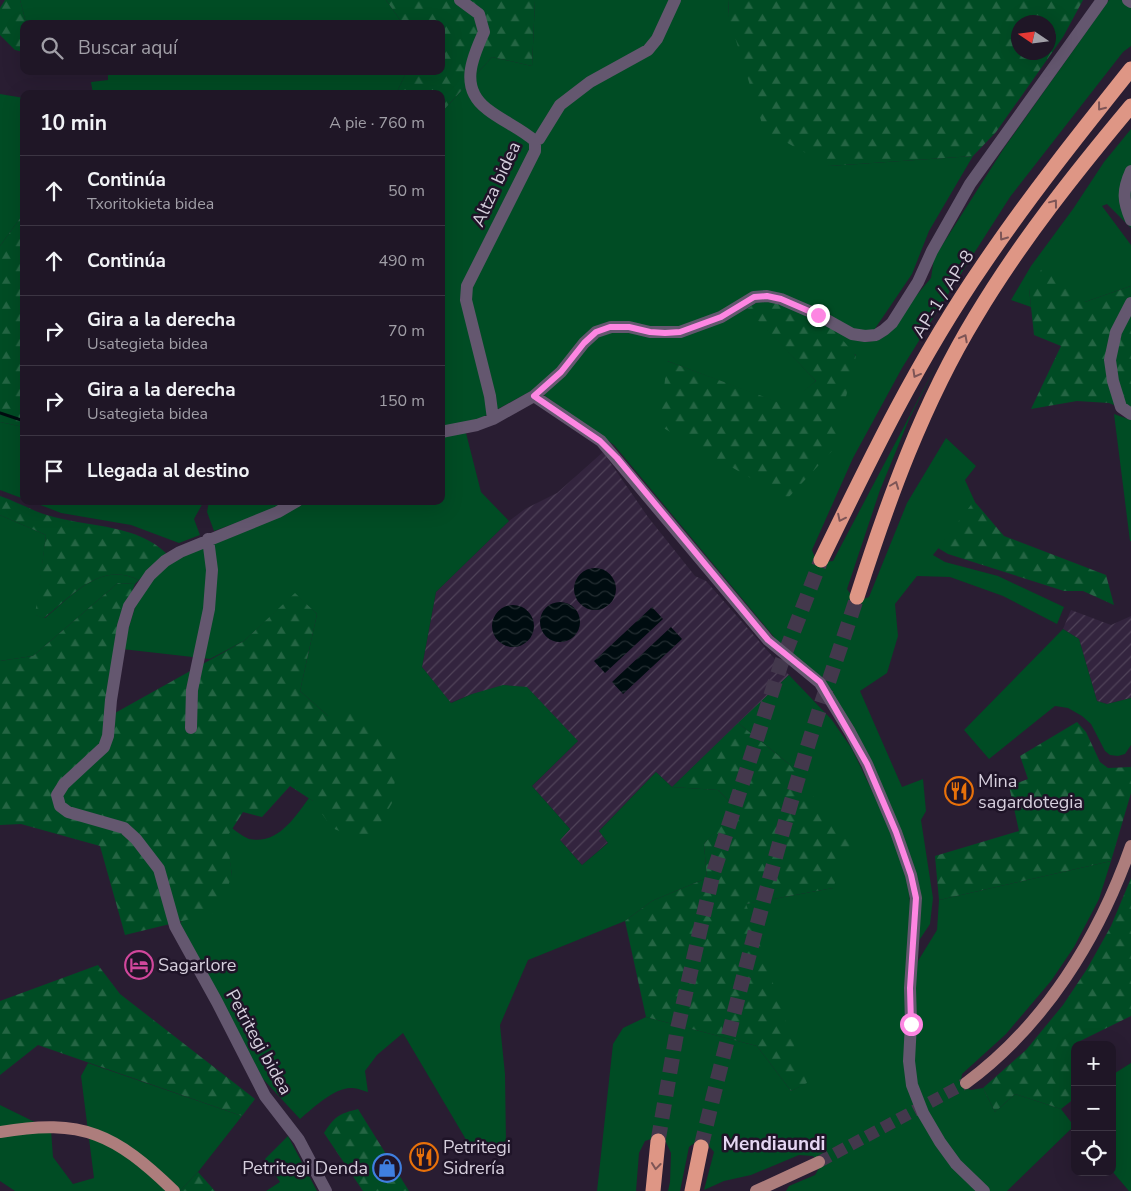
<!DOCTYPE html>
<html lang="es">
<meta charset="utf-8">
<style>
body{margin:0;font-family:"Nunito Sans",sans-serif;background:#271f2e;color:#f1f3f6}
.controls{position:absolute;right:15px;bottom:15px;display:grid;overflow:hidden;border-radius:10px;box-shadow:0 5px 20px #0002}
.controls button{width:45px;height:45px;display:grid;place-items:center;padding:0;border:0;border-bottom:1px solid #3c3543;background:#1f1626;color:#f1f3f6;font:25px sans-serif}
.compass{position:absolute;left:1011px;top:15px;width:45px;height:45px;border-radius:50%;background:#1f1626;box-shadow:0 5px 20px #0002;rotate:283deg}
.stop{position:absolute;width:15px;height:15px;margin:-11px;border:4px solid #fd86e2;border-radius:50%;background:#fff}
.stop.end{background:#fd86e2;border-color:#fff;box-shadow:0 1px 5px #0008}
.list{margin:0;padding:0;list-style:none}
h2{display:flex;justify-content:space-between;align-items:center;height:65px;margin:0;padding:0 20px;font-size:21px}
h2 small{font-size:16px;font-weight:400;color:#a19fa7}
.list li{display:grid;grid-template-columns:32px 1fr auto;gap:15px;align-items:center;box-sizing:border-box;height:70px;padding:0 20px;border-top:1px solid #3c3543}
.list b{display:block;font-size:19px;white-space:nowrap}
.list p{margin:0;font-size:16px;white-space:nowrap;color:#a19fa7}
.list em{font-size:16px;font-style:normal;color:#a19fa7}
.icon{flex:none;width:28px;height:28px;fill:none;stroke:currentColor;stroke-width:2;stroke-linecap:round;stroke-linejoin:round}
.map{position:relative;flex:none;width:1131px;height:1191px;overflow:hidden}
.search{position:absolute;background:#1f1626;box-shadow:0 5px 20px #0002;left:20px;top:20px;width:425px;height:55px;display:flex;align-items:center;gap:12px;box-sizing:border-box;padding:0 18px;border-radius:10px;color:#a19fa7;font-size:19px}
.panel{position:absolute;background:#1f1626;box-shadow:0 5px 20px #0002;left:20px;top:90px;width:425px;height:415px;border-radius:10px}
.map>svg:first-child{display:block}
.industrial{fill:url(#industrial-furrows)}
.grass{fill:#004c24;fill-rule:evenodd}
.forest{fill:url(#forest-firs);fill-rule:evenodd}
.water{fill:url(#water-waves)}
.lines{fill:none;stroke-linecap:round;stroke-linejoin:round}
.stream{stroke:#000c10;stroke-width:3}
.major-tunnel{stroke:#43384c;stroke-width:12;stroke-dasharray:12 6;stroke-linecap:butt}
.highway-tunnel{stroke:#43384c;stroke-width:15;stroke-dasharray:15 8;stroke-linecap:butt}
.minor{stroke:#64576f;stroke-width:12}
.major{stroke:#ad7d7c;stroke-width:12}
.highway{stroke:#de9685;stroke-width:15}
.oneway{stroke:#7e5556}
.route{stroke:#fd86e2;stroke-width:6}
.labels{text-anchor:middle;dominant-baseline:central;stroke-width:5;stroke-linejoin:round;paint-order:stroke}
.street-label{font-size:18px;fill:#d6cfdd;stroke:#1f1428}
.poi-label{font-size:18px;fill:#d6cfdd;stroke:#1f1428;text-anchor:start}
.neighbourhood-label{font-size:19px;font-weight:bold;fill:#e5d6f2;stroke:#1f1428}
</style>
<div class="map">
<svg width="1131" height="1191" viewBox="0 0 1131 1191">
<defs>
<pattern id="industrial-furrows" width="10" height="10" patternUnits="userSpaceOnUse" patternTransform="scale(1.25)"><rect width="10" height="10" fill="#33243e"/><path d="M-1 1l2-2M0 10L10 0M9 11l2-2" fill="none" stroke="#504359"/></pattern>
<pattern id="forest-firs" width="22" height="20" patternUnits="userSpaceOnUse" patternTransform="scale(1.25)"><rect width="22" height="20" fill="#004c24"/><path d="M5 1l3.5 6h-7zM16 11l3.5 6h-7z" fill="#246543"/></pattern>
<pattern id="water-waves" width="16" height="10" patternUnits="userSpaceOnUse" patternTransform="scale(1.25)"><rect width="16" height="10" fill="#000c10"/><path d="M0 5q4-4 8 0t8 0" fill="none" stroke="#242e32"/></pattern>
</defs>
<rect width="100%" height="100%" fill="#291d32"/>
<path class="industrial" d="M603 452 648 517 695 576 706 581 789 675 672 787 656 772 599 831 608 842 582 865 560 840 570 829 532 786 578 741 472 694 450 703 422 667 436 592 509 521 525 509 557 493Z
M1071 610 1111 625 1131 616V698L1107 704 1097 701 1079 639 1063 629Z"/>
<path class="grass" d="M20 0H386L403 24H31L25 19Z
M535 0H729L728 15 829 166 973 156 929 231 912 274 866 342 879 340 931 278 934 258 1004 148 1109 0H1131V46L1123 52 1010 197 955 283 902 368 853 458 812 550 817 563 833 561 937 364 910 417 880 490 847 589 856 602 869 597 907 503 946 438 976 466 965 480 975 502 933 555 945 562 998 576 1064 607 1057 624 1003 596 950 577 917 576 895 604 898 636 887 673 860 691 902 787 923 779 926 811 921 820 933 898 930 924 916 945 920 900 860 740 614 445 535 389 472 423 441 428V113L492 57 532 66ZM748 309 856 355 787 498 667 361 787 406 816 381Z
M108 71H407L396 94H93L91 82 108 80Z
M0 94 24 98V213L0 246Z
M1131 129V228L1107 204 1102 206 1131 245V286L1085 302 1029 288 1031 307 1011 300 1031 266 1073 209 1104 162Z
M1114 414 1131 420V541H1130Z
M0 422 24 427V499L0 490Z
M466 433 481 492 509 521 436 592 422 667 451 703 472 694 503 685 527 687 578 741 532 786 570 829 560 840 582 865 608 843 599 831 656 772 672 787 718 790 737 809 704 844 707 878 652 901 625 921 528 960 500 1025 505 1074 506 1143 471 1148 403 1033 377 1055 365 1071 368 1092C363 1091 358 1088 352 1088 335 1087 313 1108 300 1119L263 1079 180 923 232 875 226 837 232 828C237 832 244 837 249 839 278 845 295 817 309 798L313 801 328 716 300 691 317 614 295 594 244 641 210 659 122 649 138 598 150 581 175 560 299 501H441V435Z
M30 501H204L194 519 200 535 179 543 131 525 61 513Z
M209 501H289L275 509 214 531 207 512Z
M0 515 46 535 36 615 45 618C73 595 100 561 139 580L135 584 118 583 33 656 0 661Z
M1063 629 1079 639 1097 701 1107 704 1131 698V745L1125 754 1118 756 1110 755 1105 751 1091 724 1082 716 1068 708 1055 706 989 759 964 730Z
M789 675 832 720 852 749 886 820 908 881 910 904 909 1084 977 1191H786L789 1186 815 1175 821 1165 813 1156 799 1155 751 1175 724 1181 704 1190 714 1152 708 1145 697 1141 689 1147 680 1191H668L670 1182 671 1153 665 1140 654 1138 645 1141 639 1153 636 1191H597L613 1044 623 1028 646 1017 757 1046 791 1091 806 1083 745 904 833 888 789 764 738 723Z
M1111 861 1099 899 1074 947 1051 981 1006 1034 962 1074 960 1086 971 1090 983 1088 995 1112 1015 1094 1061 1109 1074 1126 1007 1191H989L960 1163 926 1111 913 1071 914 973 918 961 937 930 939 900Z
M88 1063 242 1116 198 1172 180 1191H15L0 1181V1105L51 1130 53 1157 73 1184 94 1178 81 1076Z
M1131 1063V1191H1129L1112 1171V1075Z
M288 1136 317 1191H266L280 1182 265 1159Z"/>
<path class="forest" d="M5 0H20L25 19 31 24H24V52L15 50 0 35V8Z
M386 0H535L532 66 492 57 441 113V94H396L407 71H441V24H403Z
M729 0H1083L1063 37 996 132 973 156 829 166 764 130 728 15ZM1018 22H1048V52H1018Z
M24 213V427L0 422V246Z
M1045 264 1085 302 1131 286V412L1109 403 1077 401 1031 409 1061 346 1034 335 1029 288Z
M757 302H773L831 326 856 356 833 450 787 499 660 426 667 361 786 405 816 381 747 309Z
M0 496C18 502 36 513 54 517 92 527 138 525 167 554L139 580C100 561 73 595 44 618L35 615 46 535 0 515Z
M974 501 1004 536 1106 575 1114 605 1083 591H1064L948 554 938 548Z
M118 583 135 584 121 618 115 713 244 641 295 593 317 614 300 691 328 716 353 703 399 749 392 803 369 843 332 828 313 801 290 786 262 817 243 812 227 837 232 875 219 912 125 935 100 846 21 824 0 825V661L33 656Z
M1077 722 1086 732 1100 762 1108 768 1131 767V793L1111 861 939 900 935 856 1019 831 1009 786 1028 779 1020 756Z
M738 723 789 764 850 845 833 888 746 904 807 1083 791 1091 757 1046 646 1017 625 921 652 901 707 878 704 844 736 808 718 790 672 787Z
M1131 878V1016L1074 1044 1075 1098 1061 1109 1015 1094 995 1112 983 1088 1026 1050 1063 1005 1087 969 1111 926Z
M98 965 120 994 255 1099 242 1116 38 1045 0 1075V1001Z
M358 1109 409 1191H363L324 1133C335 1116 339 1114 358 1109Z
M198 1172 215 1191H180Z"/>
<path class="water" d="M574 589a21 21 0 1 1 42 0a21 21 0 1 1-42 0Z
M540 622a20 20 0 1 1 40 0a20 20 0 1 1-40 0Z
M492 626a21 21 0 1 1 42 0a21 21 0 1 1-42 0Z
M652 607 663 619 605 673 594 661Z
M671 627 682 639 623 694 612 682Z"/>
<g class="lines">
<path class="stream" d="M0 413 24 421"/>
<path class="major-tunnel" d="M819 1162 966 1083"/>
<path class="highway-tunnel" d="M658 1141 677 1031 713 874 781 664 821 560
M701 1147C733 1015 766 885 805 755 821 702 840 650 857 597"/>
<path class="minor" d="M460 0 479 14 484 32C472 58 459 88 487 109 502 121 520 128 535 141
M1128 0 1131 2
M535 141 539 139 560 105 590 82 648 50 657 39 675 0
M1131 171C1122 191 1123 201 1131 220
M1131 303 1116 332 1110 360 1113 381 1121 407 1131 414
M534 396 601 441 768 640 820 683 850 732 867 764 896 832 911 875 916 898 910 988 911 1023 909 1061 912 1085 923 1113 940 1142 956 1164 984 1191
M493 419 490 396 466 300 467 286 535 151V141
M441 432 477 425 493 419 534 396 561 372 584 343 596 332 611 327H629L650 332H680L721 317 754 297 767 296 781 299 818 315 852 334 865 336 876 335 884 330 892 323 918 282 932 251 970 184 1102 0
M297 501 278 512 180 552 165 561 150 575 129 606 123 626 111 700 108 736 104 747 64 784 57 795 60 806 68 812 124 828 136 839 159 869 175 926 217 1002 265 1096 299 1140 326 1191
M191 728 192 690 209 609 212 570 208 539"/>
<path class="major" d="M966 1083C1045 1025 1099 937 1131 846
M0 1132C83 1118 115 1134 174 1191
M756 1191 819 1162"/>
<path class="highway" d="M821 560C870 459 919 358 983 265 1029 197 1080 133 1131 69
M857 597C888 500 923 403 976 316 1021 241 1075 173 1131 106
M653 1191 658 1141
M692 1191 701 1147"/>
</g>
<defs><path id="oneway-chevron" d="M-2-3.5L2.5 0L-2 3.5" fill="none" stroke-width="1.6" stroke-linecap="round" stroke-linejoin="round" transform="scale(1.25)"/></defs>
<g class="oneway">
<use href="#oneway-chevron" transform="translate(1101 107) rotate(128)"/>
<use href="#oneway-chevron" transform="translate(1054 203) rotate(-53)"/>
<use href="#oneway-chevron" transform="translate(1003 237) rotate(126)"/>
<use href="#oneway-chevron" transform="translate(964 338) rotate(-62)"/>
<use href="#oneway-chevron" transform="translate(916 374) rotate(119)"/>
<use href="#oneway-chevron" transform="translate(895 485) rotate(-69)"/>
<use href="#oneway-chevron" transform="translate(841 518) rotate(116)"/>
<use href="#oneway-chevron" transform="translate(656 1166) rotate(96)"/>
</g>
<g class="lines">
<path class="route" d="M818 315 781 299 767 296 754 297 721 317 680 332 665 333 650 332 629 327H610L596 332 584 343 561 372 534 396 600 441 617 458 768 640 820 682 867 764 896 832 911 875 916 898 910 988 911 1024"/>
</g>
<defs>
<symbol id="restaurant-ring" viewBox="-11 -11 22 22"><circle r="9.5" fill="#1f1428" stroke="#e8710a" stroke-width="1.5"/><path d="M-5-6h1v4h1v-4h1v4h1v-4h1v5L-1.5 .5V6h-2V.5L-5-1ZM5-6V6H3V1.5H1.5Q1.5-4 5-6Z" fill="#e8710a"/></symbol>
<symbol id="hotel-ring" viewBox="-11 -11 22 22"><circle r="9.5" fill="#1f1428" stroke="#d1479c" stroke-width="1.5"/><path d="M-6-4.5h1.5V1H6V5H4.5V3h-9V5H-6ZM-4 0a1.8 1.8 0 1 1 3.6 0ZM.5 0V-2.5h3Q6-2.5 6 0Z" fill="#d1479c"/></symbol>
<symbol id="shop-ring" viewBox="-11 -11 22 22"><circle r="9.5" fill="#1f1428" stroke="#3f7fe0" stroke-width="1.5"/><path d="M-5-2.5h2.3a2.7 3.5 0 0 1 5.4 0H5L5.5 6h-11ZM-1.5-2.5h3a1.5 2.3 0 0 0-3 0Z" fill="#3f7fe0"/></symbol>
</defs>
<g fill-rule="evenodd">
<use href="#restaurant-ring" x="943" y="775" width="32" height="32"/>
<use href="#hotel-ring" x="123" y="949" width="32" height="32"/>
<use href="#restaurant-ring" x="408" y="1141" width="32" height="32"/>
<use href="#shop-ring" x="371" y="1152" width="32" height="32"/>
</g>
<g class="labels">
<g class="street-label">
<text transform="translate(496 184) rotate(-65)">Altza bidea</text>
<text transform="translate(943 294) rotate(-58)">AP-1 / AP-8</text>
<text transform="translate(259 1042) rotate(61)">Petritegi bidea</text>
</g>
<g class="poi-label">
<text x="978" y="781">Mina<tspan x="978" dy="21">sagardotegia</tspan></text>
<text x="158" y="965">Sagarlore</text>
<text x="443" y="1147">Petritegi<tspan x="443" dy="21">Sidrería</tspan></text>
<text x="368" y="1168" text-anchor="end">Petritegi Denda</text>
</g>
<g class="neighbourhood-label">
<text x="774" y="1144">Mendiaundi</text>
</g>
</g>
</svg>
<div class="controls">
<button>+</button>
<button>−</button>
<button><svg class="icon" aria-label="locate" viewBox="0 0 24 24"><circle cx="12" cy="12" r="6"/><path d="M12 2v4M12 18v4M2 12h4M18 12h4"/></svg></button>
</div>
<svg class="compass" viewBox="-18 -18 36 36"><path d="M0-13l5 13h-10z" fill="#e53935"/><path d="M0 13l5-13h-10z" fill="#a19fa7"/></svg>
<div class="stop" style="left:911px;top:1024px"></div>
<div class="stop end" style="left:818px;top:315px"></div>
<div class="search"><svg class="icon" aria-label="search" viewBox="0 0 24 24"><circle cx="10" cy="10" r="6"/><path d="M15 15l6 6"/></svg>Buscar aquí</div>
<section class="panel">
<h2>10 min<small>A pie · 760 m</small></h2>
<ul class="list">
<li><svg class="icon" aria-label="ahead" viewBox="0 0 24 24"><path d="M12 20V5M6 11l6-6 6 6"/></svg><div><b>Continúa</b><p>Txoritokieta bidea</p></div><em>50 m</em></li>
<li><svg class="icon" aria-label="ahead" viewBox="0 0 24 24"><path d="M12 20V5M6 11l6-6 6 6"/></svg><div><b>Continúa</b></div><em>490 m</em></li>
<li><svg class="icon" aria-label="right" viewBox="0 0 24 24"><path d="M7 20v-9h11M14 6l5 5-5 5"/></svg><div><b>Gira a la derecha</b><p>Usategieta bidea</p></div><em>70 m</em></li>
<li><svg class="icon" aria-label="right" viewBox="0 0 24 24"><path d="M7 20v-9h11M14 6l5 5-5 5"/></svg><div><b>Gira a la derecha</b><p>Usategieta bidea</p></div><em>150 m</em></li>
<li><svg class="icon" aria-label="arrive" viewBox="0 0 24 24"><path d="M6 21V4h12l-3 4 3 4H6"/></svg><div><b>Llegada al destino</b></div></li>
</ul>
</section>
</div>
